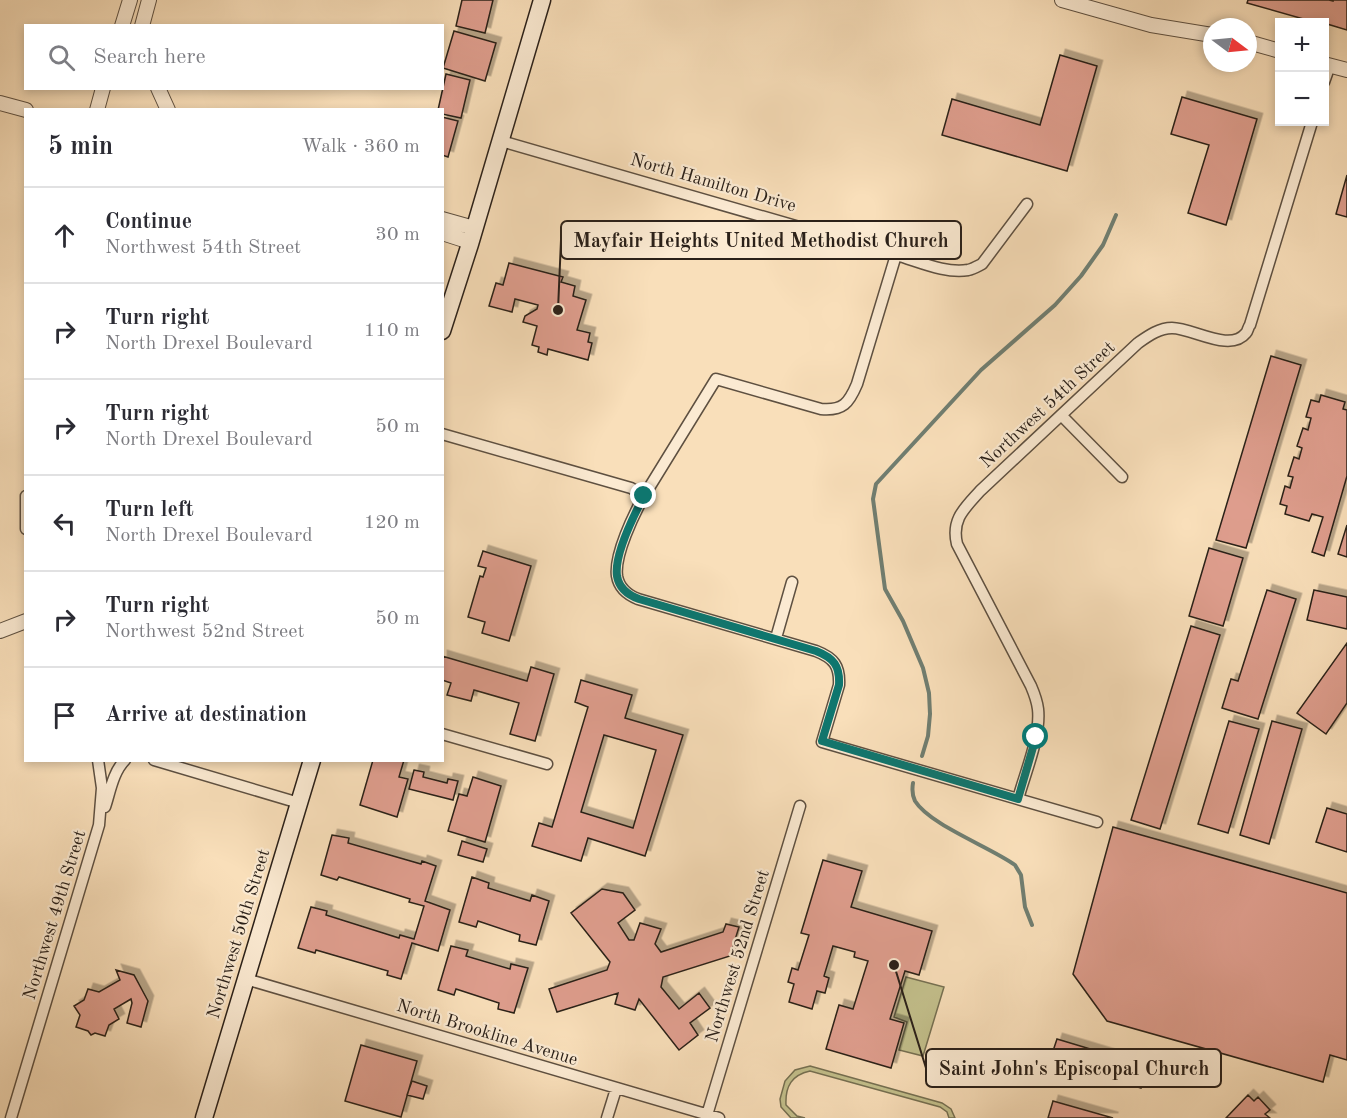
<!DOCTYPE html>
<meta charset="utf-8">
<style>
body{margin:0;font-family:"Old Standard TT",serif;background:#f2f2f3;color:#2b2b33}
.controls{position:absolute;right:18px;top:18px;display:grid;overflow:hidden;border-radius:0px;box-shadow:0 3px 9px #0003}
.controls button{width:54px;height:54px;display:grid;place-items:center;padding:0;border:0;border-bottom:2px solid #e1e1e2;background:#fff;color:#2b2b33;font:30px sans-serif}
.compass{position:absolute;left:1203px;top:18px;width:54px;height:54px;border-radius:50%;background:#fff;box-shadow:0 3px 9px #0003;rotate:106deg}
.stop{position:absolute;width:18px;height:18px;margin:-14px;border:4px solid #0f766e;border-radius:50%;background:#fff}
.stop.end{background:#0f766e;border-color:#fff;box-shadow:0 2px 6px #0008}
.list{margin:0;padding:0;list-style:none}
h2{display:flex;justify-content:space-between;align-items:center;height:78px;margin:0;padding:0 24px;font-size:26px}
h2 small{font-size:20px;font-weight:400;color:#7c7c81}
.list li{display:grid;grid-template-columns:39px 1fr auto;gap:18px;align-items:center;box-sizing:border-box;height:96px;padding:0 24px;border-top:2px solid #e1e1e2}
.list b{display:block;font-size:22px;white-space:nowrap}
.list p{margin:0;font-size:20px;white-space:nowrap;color:#7c7c81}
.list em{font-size:20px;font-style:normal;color:#7c7c81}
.icon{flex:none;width:33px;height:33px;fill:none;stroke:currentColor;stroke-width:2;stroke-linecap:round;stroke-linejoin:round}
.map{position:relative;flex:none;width:1347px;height:1118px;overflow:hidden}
.search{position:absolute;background:#fff;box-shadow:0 3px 9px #0003;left:24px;top:24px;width:420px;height:66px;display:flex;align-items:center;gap:15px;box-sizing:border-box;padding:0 21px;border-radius:0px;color:#7c7c81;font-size:22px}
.panel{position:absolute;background:#fff;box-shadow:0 3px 9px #0003;left:24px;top:108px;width:420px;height:654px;border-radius:0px}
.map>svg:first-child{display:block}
.green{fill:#c3c08c;stroke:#767052;stroke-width:1.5}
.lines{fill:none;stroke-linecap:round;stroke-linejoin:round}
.stream{stroke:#707e71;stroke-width:4}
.building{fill:#df9e8e;stroke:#2a2019;stroke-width:1.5;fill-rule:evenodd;filter:url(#shadow)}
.minor-casing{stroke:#5e5041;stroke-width:13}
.tertiary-casing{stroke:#5e5041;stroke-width:16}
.secondary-casing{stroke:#2a2019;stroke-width:19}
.minor{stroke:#fbead2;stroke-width:10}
.tertiary{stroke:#fbead2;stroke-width:14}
.secondary{stroke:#fbead2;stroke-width:16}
.route{stroke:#0f766e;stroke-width:8}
.labels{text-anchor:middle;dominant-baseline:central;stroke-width:4.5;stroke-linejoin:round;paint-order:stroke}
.street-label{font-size:18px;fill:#2a2019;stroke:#fbead2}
.leader{fill:none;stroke:#2a2019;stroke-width:2}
.callout-dot{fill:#2a2019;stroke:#fbead2;stroke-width:2}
.callout{fill:#fbead2;stroke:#2a2019;stroke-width:2}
.callout-label{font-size:20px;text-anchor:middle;font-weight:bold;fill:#2a2019}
</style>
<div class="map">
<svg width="1347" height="1118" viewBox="0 0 1347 1118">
<defs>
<filter id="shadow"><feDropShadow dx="5.5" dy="-5.5" stdDeviation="0" flood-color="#0004"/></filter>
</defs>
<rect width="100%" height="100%" fill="#f9dfba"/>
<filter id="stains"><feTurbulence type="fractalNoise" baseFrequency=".00333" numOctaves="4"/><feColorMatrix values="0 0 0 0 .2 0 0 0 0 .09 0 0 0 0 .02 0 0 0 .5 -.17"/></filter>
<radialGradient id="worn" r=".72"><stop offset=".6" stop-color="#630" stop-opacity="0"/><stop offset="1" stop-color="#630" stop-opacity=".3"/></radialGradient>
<path class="green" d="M906 977 944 987 923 1056 899 1050 907 1022 894 1017Z
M810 1066 942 1103 951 1109 955 1118H949L947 1112 940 1107 810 1071C792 1075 785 1086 786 1105L797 1116 805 1118H791L781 1107 780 1099 785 1081 795 1070Z"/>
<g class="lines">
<path class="stream" d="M922 756 928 736 930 714 929 693 923 668 903 621 885 589 873 499 876 484 981 370 1055 305 1081 276 1103 245 1116 215
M913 783C912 789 912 795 915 801 930 825 990 847 1015 865L1021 875 1025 907 1032 925"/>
</g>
<path class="building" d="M462 0H493L485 33 456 26Z
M1248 0H1329L1333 1V0H1347V30L1327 24 1326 26H1324V22H1314L1247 3Z
M454 31 496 43 485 81 443 68Z
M1060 55 1097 66 1067 171 942 135 952 99 1040 125Z
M446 74 470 80 461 118 442 114V110H438Z
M1182 97 1257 119 1226 225 1188 213 1209 145 1171 134Z
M442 117 458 121 448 157 442 155Z
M1347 175V217L1336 214Z
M509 263 563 277 561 282 575 286 573 296 586 300 577 330 590 333 588 342 592 343 588 360 548 349 547 355 538 352 539 347 532 345 537 326 523 322 525 316 537 309 538 305 515 299 512 312 489 306 496 283 503 285Z
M1271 356 1301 365 1246 548 1216 540Z
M1321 395 1345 402 1343 409 1347 410V476L1324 556 1312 552 1323 517 1312 514 1309 521 1285 514 1287 506 1280 504 1285 486 1290 488 1293 477 1288 476 1294 457 1299 459 1302 448 1297 446 1303 428 1308 430 1311 418 1306 417 1311 400 1319 402Z
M1347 525V557L1338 554Z
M1209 548 1243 558 1223 626 1189 616Z
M483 551 531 566 509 641 482 633 485 622 468 617 480 576 483 577 486 568 478 566Z
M1267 590 1296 599 1258 719 1222 708 1231 679 1238 681Z
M1314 590 1347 597V629L1307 620Z
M1191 626 1220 635 1160 829 1131 820Z
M1347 643V703L1326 734 1297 713Z
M442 656 527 681 531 667 554 674 535 741 510 734 519 703 474 690 471 701 447 695 451 683 442 680Z
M581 680 632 695 625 718 683 735 645 856 588 838 581 861 532 846 539 823 552 827 588 707 575 702ZM604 735 656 750 633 828 581 812Z
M1229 721 1259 729 1228 833 1198 824Z
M1272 721 1302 729 1269 844 1240 835Z
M373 760H404L399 777 408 779 397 817 360 805Z
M414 770 424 772 423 777 447 783 448 779 458 781 453 800 409 789Z
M473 777 501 786 485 842 448 831 459 794 467 796Z
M1327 808 1347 814V852L1316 842Z
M1113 827 1347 893V1060L1330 1055 1323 1082 1107 1021 1073 974Z
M332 835 349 838 348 843 421 864 422 861 436 866 425 901 450 910 438 951 412 943 401 979 387 975 388 971 316 950 315 953 298 948 311 907 327 911 326 915 399 938 400 935 414 939 424 906 409 902 410 899 339 877 337 880 321 875Z
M462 841 487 849 483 862 458 855Z
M823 860 862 871 851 907 932 931 919 975 905 971 890 1019 904 1023 891 1068 826 1049 839 1005 853 1009 868 961 854 957 855 952 833 946 824 976 829 978 825 993 817 991 812 1009 789 1002 794 984 788 982 792 968 798 970 809 935 801 933Z
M472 877 489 883 488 888 530 901 532 895 549 901 536 945 519 941 520 935 478 921 476 927 459 922Z
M602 889 623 893 635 910 618 923 629 940H634L640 923 661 929 655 944 661 952 723 932 726 924 739 927 730 956 663 977 661 987 679 1009 699 993 710 1008 690 1023 698 1035 679 1050 639 999 635 1010 615 1004 618 993 557 1012 549 989 607 970 610 962 571 913Z
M451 946 468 950 466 956 510 969 511 964 528 968 514 1013 498 1009 499 1003 456 989 454 995 438 990Z
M116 970 134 975 148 1001 141 1027 127 1023 132 1003 131 999 114 1009 119 1019 109 1025 105 1036 95 1033 91 1035 88 1031 76 1027 80 1015 74 1006 84 1000 88 989 99 992 120 980Z
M1057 1039 1147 1066 1141 1088 1050 1060Z
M361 1045 417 1061 401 1117 345 1101Z
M412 1081 427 1086 423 1099 407 1095Z
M1248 1095 1254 1101 1258 1097 1270 1110 1265 1114 1270 1118H1226Z
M1053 1101 1113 1118H1048Z"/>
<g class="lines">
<defs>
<path id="minor" d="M1324 82 1330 65
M501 141 896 255C918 261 945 274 968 270 973 269 978 266 982 264L1027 204
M896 255 857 384C849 403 843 411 821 409L716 379 644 496C634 514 614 555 617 576 619 588 628 595 638 599L816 651C834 658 840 666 839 685L822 742 1097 822
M1061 415 1122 477
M442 434 631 488 644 496
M26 496V529
M776 638 792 582
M442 734 547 764
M154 760 299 803
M1018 799C1025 773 1041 736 1038 709 1037 701 1034 693 1031 686L957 544C951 519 965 508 980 491L1138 343C1148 336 1159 328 1172 328 1193 328 1230 353 1246 333 1248 331 1248 327 1250 325L1312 122
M105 807C110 792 113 772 125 760
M246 979 719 1118
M707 1115 800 806
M11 1118 99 825 102 788 98 760
M607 1118 616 1089"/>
<path id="tertiary" d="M1062 0 1151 25 1212 35
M122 26 130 0
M142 26 149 0
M1248 42 1280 51
M1324 64 1347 70
M158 88 168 110
M0 103 26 110
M97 110 103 88
M442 219 474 228
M442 233 470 242
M0 631 26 621"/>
<path id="secondary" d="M442 331 470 244 542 0
M204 1118 312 760"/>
</defs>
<use href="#minor" class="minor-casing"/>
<use href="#tertiary" class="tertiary-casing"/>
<use href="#secondary" class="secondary-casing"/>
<use href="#minor" class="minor"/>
<use href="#tertiary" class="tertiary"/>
<use href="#secondary" class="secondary"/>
</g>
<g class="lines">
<path class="route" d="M644 496C634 515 614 555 617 576 619 588 628 595 639 599L816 651C834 658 840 666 839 685L822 741 1018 799 1036 737"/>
</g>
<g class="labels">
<g class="street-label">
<text transform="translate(713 183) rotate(16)">North Hamilton Drive</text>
<text transform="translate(1048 405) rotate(-43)">Northwest 54th Street</text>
<text transform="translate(55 915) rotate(-73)">Northwest 49th Street</text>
<text transform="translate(239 934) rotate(-73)">Northwest 50th Street</text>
<text transform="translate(738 956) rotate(-73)">Northwest 52nd Street</text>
<text transform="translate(487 1033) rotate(17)">North Brookline Avenue</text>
</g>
</g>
<path class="leader" d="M558 310L561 240M894 965L926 1068"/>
<g class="callout-dot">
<circle cx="558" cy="310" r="6"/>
<circle cx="894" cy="965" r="6"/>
</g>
<g class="callout">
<rect x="561" y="221" width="400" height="38" rx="6"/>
<rect x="926" y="1049" width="295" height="38" rx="6"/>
</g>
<g class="callout-label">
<text x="761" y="247">Mayfair Heights United Methodist Church</text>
<text x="1074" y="1075">Saint John's Episcopal Church</text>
</g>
<rect width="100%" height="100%" filter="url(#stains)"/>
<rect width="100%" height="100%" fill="url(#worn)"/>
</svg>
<div class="controls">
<button>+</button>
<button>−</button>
</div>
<svg class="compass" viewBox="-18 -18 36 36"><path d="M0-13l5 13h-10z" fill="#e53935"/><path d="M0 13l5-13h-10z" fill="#7c7c81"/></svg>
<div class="stop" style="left:1036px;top:737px"></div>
<div class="stop end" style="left:644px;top:496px"></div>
<div class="search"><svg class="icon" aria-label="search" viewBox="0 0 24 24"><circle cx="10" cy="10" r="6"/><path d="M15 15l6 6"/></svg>Search here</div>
<section class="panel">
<h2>5 min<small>Walk · 360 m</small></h2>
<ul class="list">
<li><svg class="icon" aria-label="ahead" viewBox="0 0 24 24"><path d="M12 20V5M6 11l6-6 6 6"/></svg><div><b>Continue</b><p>Northwest 54th Street</p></div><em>30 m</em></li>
<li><svg class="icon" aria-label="right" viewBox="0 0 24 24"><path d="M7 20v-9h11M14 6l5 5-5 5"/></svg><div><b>Turn right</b><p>North Drexel Boulevard</p></div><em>110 m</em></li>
<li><svg class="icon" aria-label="right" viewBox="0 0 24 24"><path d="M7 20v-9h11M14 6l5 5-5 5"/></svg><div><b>Turn right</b><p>North Drexel Boulevard</p></div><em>50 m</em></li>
<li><svg class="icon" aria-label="left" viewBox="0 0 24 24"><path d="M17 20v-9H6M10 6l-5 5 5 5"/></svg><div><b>Turn left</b><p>North Drexel Boulevard</p></div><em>120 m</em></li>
<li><svg class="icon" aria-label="right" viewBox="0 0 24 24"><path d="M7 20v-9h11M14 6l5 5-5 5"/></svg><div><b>Turn right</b><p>Northwest 52nd Street</p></div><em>50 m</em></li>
<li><svg class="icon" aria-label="arrive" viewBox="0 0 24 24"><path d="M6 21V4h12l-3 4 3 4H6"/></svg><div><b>Arrive at destination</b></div></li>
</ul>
</section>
</div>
